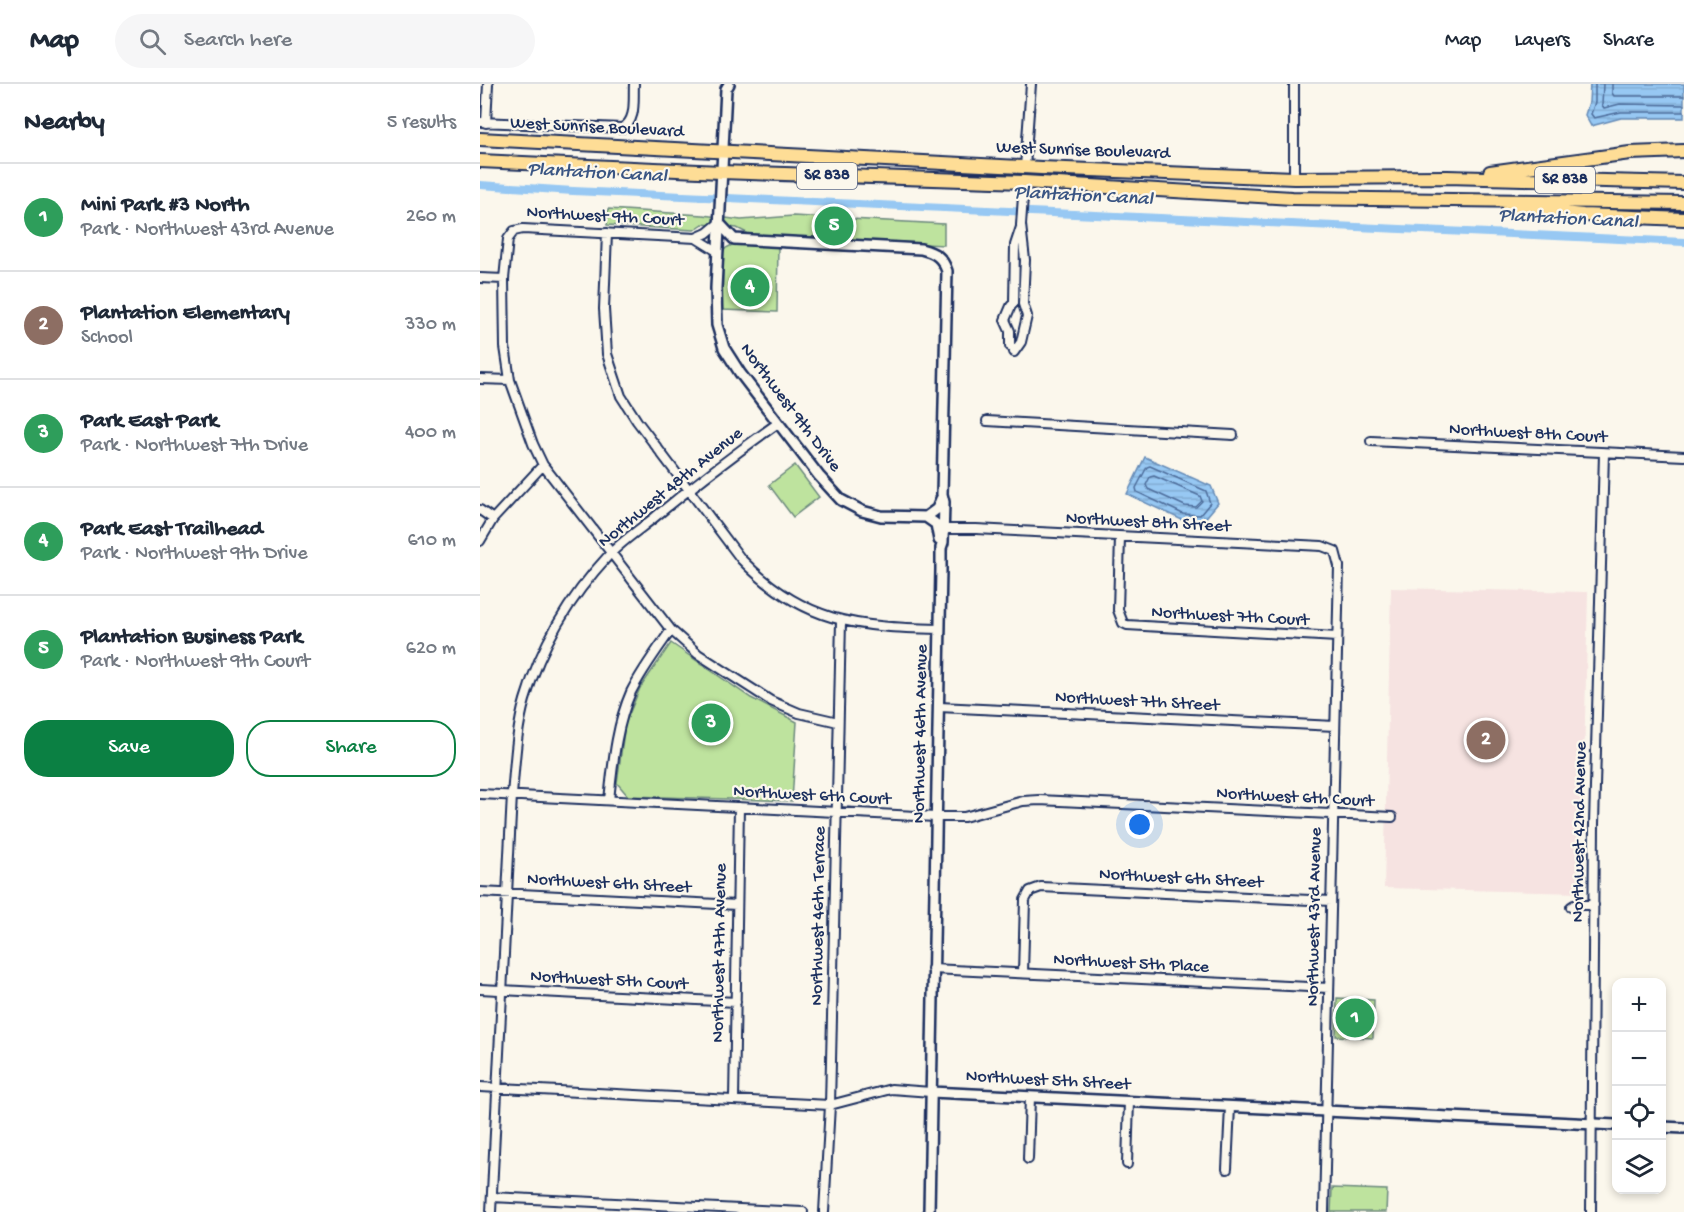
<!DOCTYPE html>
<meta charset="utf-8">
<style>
body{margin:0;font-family:"Gochi Hand",sans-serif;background:#f6f6f7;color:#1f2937}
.controls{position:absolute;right:18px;bottom:18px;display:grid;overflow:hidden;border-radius:12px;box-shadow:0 3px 9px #0003}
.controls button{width:54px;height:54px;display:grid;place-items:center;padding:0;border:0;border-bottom:2px solid #e0e1e3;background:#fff;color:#1f2937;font:30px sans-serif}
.you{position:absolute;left:660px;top:741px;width:21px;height:21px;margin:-15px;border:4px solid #fff;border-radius:50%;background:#1a73e8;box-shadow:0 0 0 9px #1a73e833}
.badge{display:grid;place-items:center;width:39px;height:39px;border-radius:50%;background:#0b8043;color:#fff;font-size:20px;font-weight:700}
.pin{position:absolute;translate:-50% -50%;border:3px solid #fff;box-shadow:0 2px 6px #0006}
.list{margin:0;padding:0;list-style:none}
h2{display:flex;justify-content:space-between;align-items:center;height:78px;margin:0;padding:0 24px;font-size:26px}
h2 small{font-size:20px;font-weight:400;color:#747a83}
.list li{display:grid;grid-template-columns:39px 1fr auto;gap:18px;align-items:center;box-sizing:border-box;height:108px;padding:0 24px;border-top:2px solid #e0e1e3}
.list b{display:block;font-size:22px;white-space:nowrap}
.list p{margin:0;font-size:20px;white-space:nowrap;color:#747a83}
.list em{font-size:20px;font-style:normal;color:#747a83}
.actions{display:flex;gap:12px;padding:18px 24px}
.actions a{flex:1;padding:14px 0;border:2px solid #0b8043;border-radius:24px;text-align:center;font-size:21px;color:#0b8043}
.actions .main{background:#0b8043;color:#fff}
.icon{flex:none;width:33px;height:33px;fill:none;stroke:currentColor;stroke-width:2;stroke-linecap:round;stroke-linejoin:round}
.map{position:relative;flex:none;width:1204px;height:1128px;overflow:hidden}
header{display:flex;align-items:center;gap:36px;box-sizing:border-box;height:84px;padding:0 30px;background:#fff;border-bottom:2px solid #e0e1e3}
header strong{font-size:28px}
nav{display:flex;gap:33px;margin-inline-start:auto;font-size:21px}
.search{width:420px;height:54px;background:#f6f6f7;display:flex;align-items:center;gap:15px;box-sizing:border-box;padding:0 21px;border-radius:33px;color:#747a83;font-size:22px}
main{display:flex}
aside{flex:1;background:#fff}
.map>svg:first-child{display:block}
.built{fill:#f6e3e1}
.green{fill:#bee39e;stroke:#6c897e;stroke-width:1.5}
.water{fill:url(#water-rules);stroke:#658bb7;stroke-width:1.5}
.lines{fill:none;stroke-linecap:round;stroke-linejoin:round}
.shore{stroke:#4d6c9a;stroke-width:1.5}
.canal{stroke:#97c8f3;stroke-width:8}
.minor-casing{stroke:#1b2f5e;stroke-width:12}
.tertiary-casing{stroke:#1b2f5e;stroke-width:14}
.primary-casing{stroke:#1b2f5e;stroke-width:16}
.minor{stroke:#fbf7ec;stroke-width:8}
.tertiary{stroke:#fbf7ec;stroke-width:9}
.primary{stroke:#fedd96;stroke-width:12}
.labels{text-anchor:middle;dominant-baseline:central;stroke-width:4.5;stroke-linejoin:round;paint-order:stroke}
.shield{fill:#fbf7ec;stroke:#5e6b89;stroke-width:1.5}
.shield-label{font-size:16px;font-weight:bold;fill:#1b2f5e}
.street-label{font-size:18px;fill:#1b2f5e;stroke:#fbf7ec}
.water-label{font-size:20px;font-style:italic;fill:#3a5583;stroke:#fbf7ec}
</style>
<header>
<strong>Map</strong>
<div class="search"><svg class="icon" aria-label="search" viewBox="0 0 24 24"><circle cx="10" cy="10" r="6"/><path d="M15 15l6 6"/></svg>Search here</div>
<nav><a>Map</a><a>Layers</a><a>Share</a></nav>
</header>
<main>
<aside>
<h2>Nearby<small>5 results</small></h2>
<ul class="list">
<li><span class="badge" style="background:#2e9e5b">1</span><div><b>Mini Park #3 North</b><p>Park · Northwest 43rd Avenue</p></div><em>260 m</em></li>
<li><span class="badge" style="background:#8d6e63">2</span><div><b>Plantation Elementary</b><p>School</p></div><em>330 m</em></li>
<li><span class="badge" style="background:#2e9e5b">3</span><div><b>Park East Park</b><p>Park · Northwest 7th Drive</p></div><em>400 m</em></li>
<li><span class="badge" style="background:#2e9e5b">4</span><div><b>Park East Trailhead</b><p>Park · Northwest 9th Drive</p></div><em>610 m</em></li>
<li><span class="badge" style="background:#2e9e5b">5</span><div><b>Plantation Business Park</b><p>Park · Northwest 9th Court</p></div><em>620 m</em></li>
</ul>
<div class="actions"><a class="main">Save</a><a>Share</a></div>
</aside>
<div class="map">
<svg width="1204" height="1128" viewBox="0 0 1204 1128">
<defs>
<pattern id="water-rules" width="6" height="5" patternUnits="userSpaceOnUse" patternTransform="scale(1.5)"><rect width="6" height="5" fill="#97c8f3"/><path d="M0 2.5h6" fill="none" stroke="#82acd3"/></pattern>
</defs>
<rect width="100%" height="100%" fill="#fbf7ec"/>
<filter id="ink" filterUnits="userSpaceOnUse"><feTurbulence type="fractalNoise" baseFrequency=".0167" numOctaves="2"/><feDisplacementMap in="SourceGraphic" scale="12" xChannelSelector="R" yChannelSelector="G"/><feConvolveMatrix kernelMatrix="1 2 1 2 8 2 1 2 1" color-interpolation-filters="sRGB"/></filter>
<g filter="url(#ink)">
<path class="built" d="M911 504 1108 508 1101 809 904 804Z"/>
<path class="green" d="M128 125 223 131 261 136 313 132 464 140V161L271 151 257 144 223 140 214 146 127 141Z
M254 160 298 161 297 228 242 226 243 181 237 176 246 164Z
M315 381 339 413 313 433 289 401Z
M191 559 271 614 317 638 312 717 148 712 137 699 145 640 160 604Z
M857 914 894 916 893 954 856 952Z
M852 1104 907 1106 906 1128H851Z"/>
<path class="water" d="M1110 0H1204V34H1141L1111 42 1105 31 1109 18Z
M665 373 731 402 738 419 723 437 702 436 647 410Z"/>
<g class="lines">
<path class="shore" d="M1115 0V18L1111 30 1114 34 1141 28H1204
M1123 0 1122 21 1124 24 1140 20 1204 21
M1132 0V9L1134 12H1204
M670 382 726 407 730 419 720 431 703 430 657 408 656 404 667 383Z
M674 392 720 412 722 417 716 423 705 422 668 405 666 401 670 393Z"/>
<path class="canal" d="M0 101 93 107 1204 158"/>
<defs>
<path id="minor" d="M814 0V94
M0 38 142 44C157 37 153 15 154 0
M6 39 8 0
M545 83 551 0
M127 149 124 225 127 270 141 312 157 337 261 475C323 539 375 543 460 545
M216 154 227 149 239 139
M237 167 216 154 43 145 34 147 28 155 24 195 25 263 30 296 53 360 63 381 191 546 218 570 291 617 319 629 358 638
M0 194 24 195
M535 265 530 262V247L525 236 531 222 534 219 535 161 541 143
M534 268 541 258 547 232 543 220 545 176 541 141 544 98
M0 295 30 296
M507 337 753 351
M891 357 1204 372
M0 426 13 435
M460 451 467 445H496L842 462 855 467 859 482 844 1128
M640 453 638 526 643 539 647 541 857 553
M0 457 13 435 63 381
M459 623 855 642
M0 710 456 733H484L543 717 559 716 912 733
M129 716C133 680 136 642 151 608 162 586 177 566 191 546
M0 808 257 821
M1091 823 1094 821H1114
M452 885 849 904
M543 889 545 816 550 807 561 803 851 817
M0 905 256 918
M0 1003 350 1021 411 1005 451 1008
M254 1016 259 723
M548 1075 550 1013
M647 1080 649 1017
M747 1085 750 1023
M12 1113 323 1128
M11 1128 32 711C35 679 36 647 45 616 61 561 90 513 129 471 142 457 160 445 175 433 215 400 256 369 298 339
M344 1128 350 1021 361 537
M1111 1128 1114 740 1124 369"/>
<path id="tertiary" d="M249 0 246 5 236 204 237 241 244 264 260 289 339 392 361 416 382 427 401 432 446 433 457 425 461 415
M239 139 254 155 441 165C456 169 462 173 467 187L462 410 464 418 463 458 461 464V485L449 1128
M446 433 456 440 459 456
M451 1008 1136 1041
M1182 1043 1204 1044"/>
<path id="primary" d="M0 55 561 84 814 94 967 93 1204 99
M0 77 241 88 544 98 812 114 1204 119
M1010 88 1150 69 1204 67
M1028 124 1103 131 1204 135"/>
</defs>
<use href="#minor" class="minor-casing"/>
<use href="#tertiary" class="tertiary-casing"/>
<use href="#primary" class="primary-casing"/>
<use href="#minor" class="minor"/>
<use href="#tertiary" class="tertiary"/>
<use href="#primary" class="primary"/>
</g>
</g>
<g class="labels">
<g class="shield">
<rect x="317" y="79" width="60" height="26" rx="4.5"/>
<rect x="1055" y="83" width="60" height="26" rx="4.5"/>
</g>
<g class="shield-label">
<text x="347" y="92">SR 838</text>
<text x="1085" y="96">SR 838</text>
</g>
<g class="street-label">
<text transform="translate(117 44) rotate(3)">West Sunrise Boulevard</text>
<text transform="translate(603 67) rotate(2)">West Sunrise Boulevard</text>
<text transform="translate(125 133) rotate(3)">Northwest 9th Court</text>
<text transform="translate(310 324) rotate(53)">Northwest 9th Drive</text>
<text transform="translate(1048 350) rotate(3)">Northwest 8th Court</text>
<text transform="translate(191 404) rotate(-39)">Northwest 48th Avenue</text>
<text transform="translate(668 439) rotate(3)">Northwest 8th Street</text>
<text transform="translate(750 533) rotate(3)">Northwest 7th Court</text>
<text transform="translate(657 618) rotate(3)">Northwest 7th Street</text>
<text transform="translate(441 650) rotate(-89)">Northwest 46th Avenue</text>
<text transform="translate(332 712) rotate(3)">Northwest 6th Court</text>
<text transform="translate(815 714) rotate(3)">Northwest 6th Court</text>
<text transform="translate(1100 748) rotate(-89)">Northwest 42nd Avenue</text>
<text transform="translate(701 795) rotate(3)">Northwest 6th Street</text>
<text transform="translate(129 800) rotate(3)">Northwest 6th Street</text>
<text transform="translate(339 832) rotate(-89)">Northwest 46th Terrace</text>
<text transform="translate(835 833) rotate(-89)">Northwest 43rd Avenue</text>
<text transform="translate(240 869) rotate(-89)">Northwest 47th Avenue</text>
<text transform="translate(651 880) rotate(3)">Northwest 5th Place</text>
<text transform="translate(129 897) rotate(3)">Northwest 5th Court</text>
<text transform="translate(568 997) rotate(3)">Northwest 5th Street</text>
</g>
<g class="water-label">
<text transform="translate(117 90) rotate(3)">Plantation Canal</text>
<text transform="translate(603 113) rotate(3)">Plantation Canal</text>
<text transform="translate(1088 136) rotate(3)">Plantation Canal</text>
</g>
</g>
</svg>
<div class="controls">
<button>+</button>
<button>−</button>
<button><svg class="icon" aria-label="locate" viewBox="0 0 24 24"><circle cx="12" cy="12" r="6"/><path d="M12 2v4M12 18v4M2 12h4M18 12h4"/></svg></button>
<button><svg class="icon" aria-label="layers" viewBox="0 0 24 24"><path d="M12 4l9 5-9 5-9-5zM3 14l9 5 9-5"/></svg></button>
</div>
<div class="you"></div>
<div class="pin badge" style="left:875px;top:934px;background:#2e9e5b">1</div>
<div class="pin badge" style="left:1006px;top:656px;background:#8d6e63">2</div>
<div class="pin badge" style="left:231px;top:639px;background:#2e9e5b">3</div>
<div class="pin badge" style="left:270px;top:203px;background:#2e9e5b">4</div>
<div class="pin badge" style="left:354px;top:142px;background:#2e9e5b">5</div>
</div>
</main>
